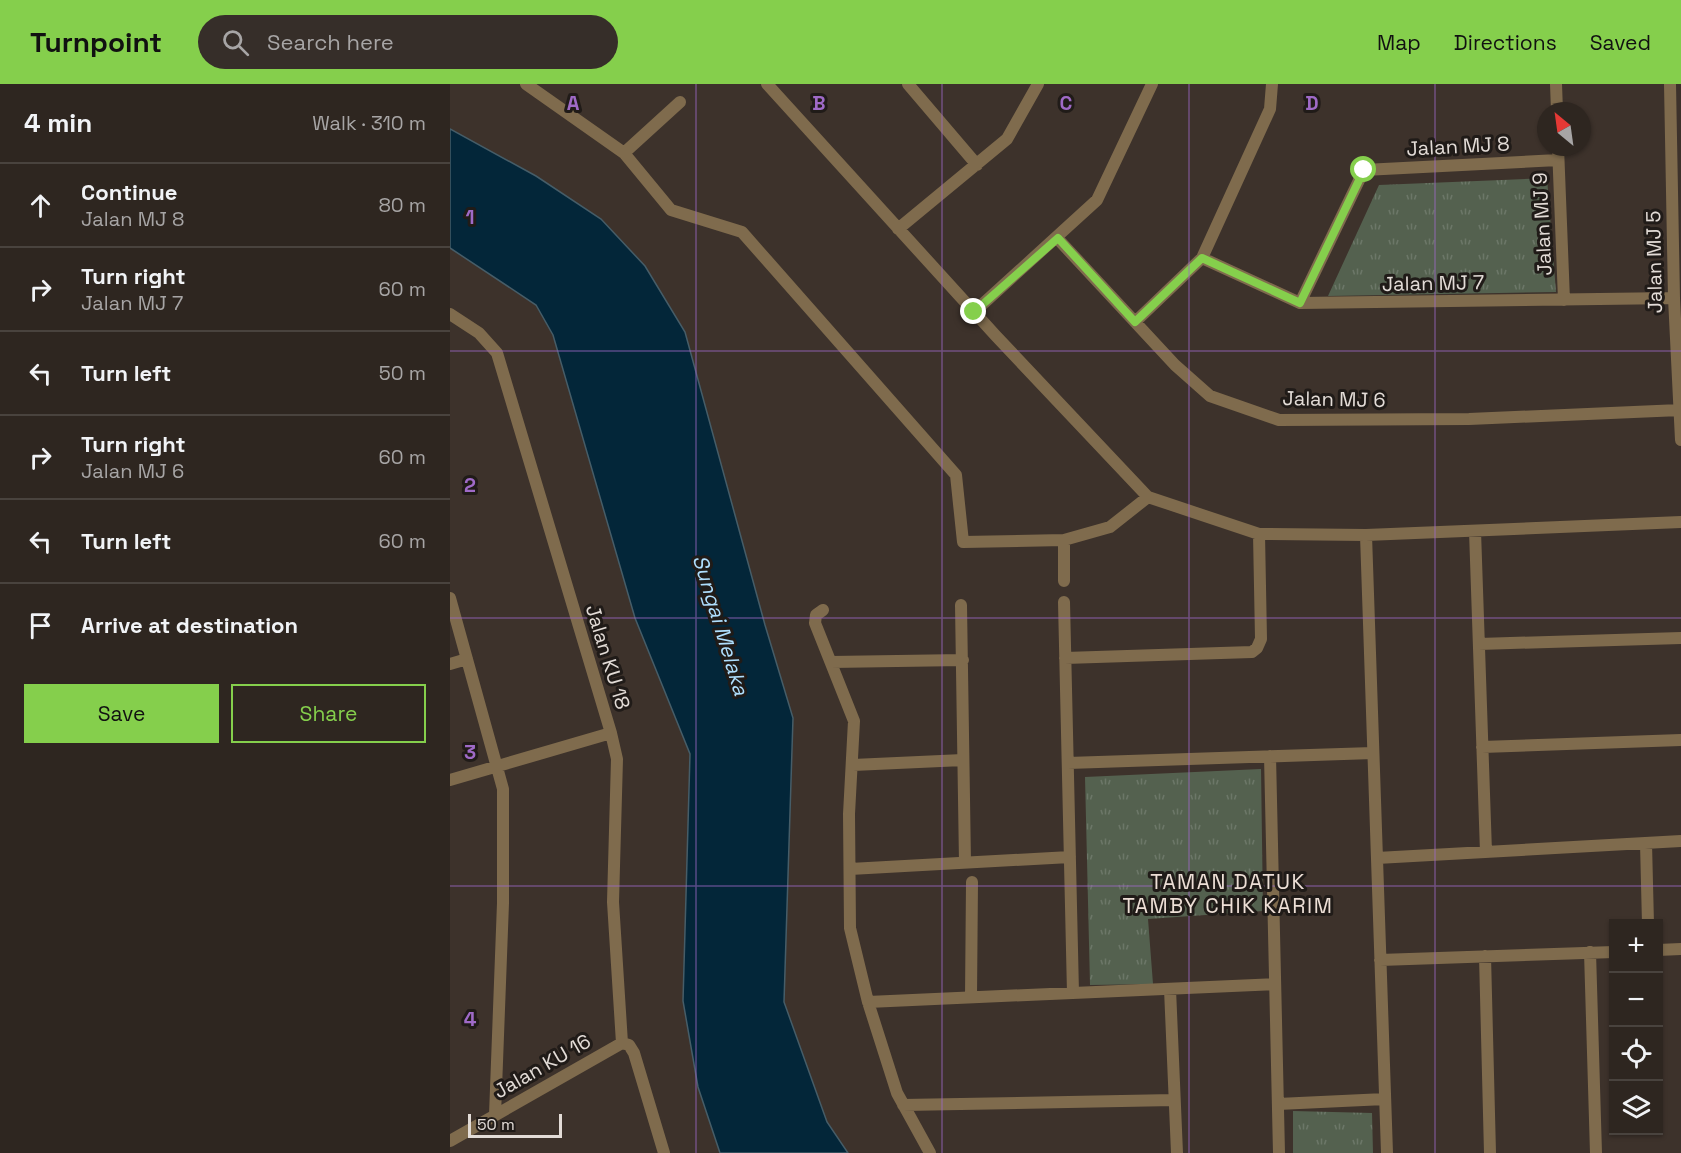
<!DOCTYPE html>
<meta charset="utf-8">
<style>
body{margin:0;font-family:"Space Grotesk",sans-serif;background:#362e29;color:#f1f3f6}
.controls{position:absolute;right:18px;bottom:18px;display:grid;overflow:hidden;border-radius:0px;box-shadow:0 2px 4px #0004}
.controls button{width:54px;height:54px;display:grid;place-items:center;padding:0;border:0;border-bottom:2px solid #49433e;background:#2e2620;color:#f1f3f6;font:30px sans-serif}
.compass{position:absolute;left:1087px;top:18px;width:54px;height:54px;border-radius:50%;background:#2e2620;box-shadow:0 2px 4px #0004;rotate:331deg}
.scale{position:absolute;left:18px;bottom:15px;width:94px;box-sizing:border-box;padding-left:6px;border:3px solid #e3dcd7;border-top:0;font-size:16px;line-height:21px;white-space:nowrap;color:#e3dcd7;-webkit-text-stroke:4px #201b18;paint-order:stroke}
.stop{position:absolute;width:18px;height:18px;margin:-14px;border:4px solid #85cf4c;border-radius:50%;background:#fff}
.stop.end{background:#85cf4c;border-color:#fff;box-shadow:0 2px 6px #0008}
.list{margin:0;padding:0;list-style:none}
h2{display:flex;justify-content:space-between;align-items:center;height:78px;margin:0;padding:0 24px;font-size:26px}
h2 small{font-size:20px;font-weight:400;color:#a7a5a5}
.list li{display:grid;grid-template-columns:39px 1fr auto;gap:18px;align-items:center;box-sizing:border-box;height:84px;padding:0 24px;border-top:2px solid #49433e}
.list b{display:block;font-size:22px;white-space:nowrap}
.list p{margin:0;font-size:20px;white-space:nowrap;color:#a7a5a5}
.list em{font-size:20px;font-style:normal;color:#a7a5a5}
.actions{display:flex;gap:12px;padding:18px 24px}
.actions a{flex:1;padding:14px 0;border:2px solid #85cf4c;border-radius:0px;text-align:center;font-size:21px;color:#85cf4c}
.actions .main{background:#85cf4c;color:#111}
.icon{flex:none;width:33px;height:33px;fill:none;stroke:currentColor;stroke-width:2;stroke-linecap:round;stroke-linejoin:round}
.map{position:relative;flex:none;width:1231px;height:1069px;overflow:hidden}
header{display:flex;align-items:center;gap:36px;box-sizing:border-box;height:84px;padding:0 30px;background:#85cf4c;color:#111}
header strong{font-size:28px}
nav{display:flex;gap:33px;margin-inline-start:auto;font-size:21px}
.search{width:420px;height:54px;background:#362e29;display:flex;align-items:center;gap:15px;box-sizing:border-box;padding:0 21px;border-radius:33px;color:#a7a5a5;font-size:22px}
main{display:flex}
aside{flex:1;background:#2e2620}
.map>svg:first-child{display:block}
.grass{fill:url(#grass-tufts)}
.water{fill:#032639;stroke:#465d68;stroke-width:1.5}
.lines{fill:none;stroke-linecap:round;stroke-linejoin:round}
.minor{stroke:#7f6b4d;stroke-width:12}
.route{stroke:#85cf4c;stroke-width:8}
.grid{fill:none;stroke:#9f6ac7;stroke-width:1.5;stroke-opacity:0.55}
.labels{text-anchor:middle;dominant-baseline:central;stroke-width:6;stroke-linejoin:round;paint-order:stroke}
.street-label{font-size:20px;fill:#e3dcd7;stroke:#201b18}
.water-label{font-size:21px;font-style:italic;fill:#aedefd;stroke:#201b18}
.neighbourhood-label{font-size:21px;letter-spacing:1.5px;fill:#eddfd6;stroke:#201b18}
.grid-label{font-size:20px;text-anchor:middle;font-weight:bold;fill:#9f6ac7;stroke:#201b18;stroke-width:6;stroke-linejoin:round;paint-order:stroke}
</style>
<header>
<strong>Turnpoint</strong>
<div class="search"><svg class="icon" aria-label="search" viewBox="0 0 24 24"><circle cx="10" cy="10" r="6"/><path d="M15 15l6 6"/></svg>Search here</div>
<nav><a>Map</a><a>Directions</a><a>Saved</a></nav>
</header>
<main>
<aside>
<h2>4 min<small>Walk · 310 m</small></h2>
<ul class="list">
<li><svg class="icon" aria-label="ahead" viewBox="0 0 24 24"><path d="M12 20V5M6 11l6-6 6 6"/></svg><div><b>Continue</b><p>Jalan MJ 8</p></div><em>80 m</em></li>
<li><svg class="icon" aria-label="right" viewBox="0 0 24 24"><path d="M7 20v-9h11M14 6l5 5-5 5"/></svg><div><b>Turn right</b><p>Jalan MJ 7</p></div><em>60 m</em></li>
<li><svg class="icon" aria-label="left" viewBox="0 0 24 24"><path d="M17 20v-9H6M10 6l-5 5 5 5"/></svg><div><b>Turn left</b></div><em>50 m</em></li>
<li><svg class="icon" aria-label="right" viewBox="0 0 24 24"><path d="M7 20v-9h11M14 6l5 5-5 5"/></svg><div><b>Turn right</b><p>Jalan MJ 6</p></div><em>60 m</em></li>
<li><svg class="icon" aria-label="left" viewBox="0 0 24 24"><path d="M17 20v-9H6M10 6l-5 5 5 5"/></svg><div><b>Turn left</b></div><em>60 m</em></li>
<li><svg class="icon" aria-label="arrive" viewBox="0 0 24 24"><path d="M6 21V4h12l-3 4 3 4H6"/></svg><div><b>Arrive at destination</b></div></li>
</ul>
<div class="actions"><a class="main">Save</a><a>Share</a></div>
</aside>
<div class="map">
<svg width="1231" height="1069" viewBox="0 0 1231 1069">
<defs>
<pattern id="grass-tufts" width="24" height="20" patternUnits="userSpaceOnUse" patternTransform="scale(1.5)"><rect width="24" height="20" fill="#54614f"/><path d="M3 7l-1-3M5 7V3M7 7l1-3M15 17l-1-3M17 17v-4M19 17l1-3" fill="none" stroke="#6c7768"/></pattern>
</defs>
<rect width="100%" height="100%" fill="#3d322b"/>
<path class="grass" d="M1097 94 1106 208 878 212 929 101Z
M811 685 813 827 698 835 703 900 640 901 635 693Z
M843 1027 922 1029 923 1069H843Z"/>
<path class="water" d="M0 45 86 92 151 135 195 182 235 248 315 541 343 634 334 918 377 1038 398 1069H270L248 1003 233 917 240 670 185 534 103 251 86 221 0 164Z"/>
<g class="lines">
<path class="minor" d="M76 0 174 69 221 126 292 148 506 391 513 458 614 456 660 443 698 413
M317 0 546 252 698 413 809 450 916 451 1231 438
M458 0 527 81
M1106 0 1107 27
M1220 0 1224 214 1231 356
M1108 63 1114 216
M174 69 230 18
M448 145 557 55 588 0
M607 154 725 281 760 312 829 336 1019 335 1230 326
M752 174 850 219 1224 214
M850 219 914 86 1108 76
M524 228 647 116 702 0
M0 230 29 249 47 269 161 649 167 675 163 818 172 959
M685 238 752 174 820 25 822 0
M1025 447 1036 768
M916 451 937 1069
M614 456V497
M0 514 53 705V819L45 1031
M614 518 623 909
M511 521 515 779
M373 526 366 531 365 539 404 637 399 730 400 844 418 918 447 1009 480 1069
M1029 560 1231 554
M615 574 802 568 807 564 811 555 809 450
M381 578 513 576
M0 580 17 575
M1032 663 1231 656
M820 672 829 1069
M618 679 923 669
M403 681 513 676
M0 696 161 649
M1196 759 1198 840
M927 774 1231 757
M400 785 620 773
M1208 866 1231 865
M1140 868 1146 1069
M1035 872 1040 1069
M930 876 1164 868
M720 905 727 1069
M521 913 522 798
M418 918 825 900
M172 959 179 961 184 969 214 1069
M828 1020 935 1015
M453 1021 724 1016
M0 1057 172 959"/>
</g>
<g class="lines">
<path class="route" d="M524 228 608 154 685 238 752 174 850 219 914 86"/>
</g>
<path class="grid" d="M246 0V1069M492 0V1069M739 0V1069M985 0V1069M0 267H1231M0 534H1231M0 802H1231"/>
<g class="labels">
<g class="street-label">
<text transform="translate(1008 62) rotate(-3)">Jalan MJ 8</text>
<text transform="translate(1092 140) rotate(-93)">Jalan MJ 9</text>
<text transform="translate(1204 178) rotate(-91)">Jalan MJ 5</text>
<text transform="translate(983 199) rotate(-1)">Jalan MJ 7</text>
<text transform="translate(884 315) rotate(1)">Jalan MJ 6</text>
<text transform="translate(158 573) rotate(73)">Jalan KU 18</text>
<text transform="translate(92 982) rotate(-30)">Jalan KU 16</text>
</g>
<g class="water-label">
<text transform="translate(271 541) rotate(73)">Sungai Melaka</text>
</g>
<g class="neighbourhood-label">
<text x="778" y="797">TAMAN DATUK<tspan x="778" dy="24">TAMBY CHIK KARIM</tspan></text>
</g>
</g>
<g class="grid-label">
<text x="123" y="26">A</text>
<text x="369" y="26">B</text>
<text x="616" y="26">C</text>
<text x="862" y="26">D</text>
<text x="20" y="140">1</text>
<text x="20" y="408">2</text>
<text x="20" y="675">3</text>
<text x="20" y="942">4</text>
</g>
</svg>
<div class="controls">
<button>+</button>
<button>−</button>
<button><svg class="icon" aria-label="locate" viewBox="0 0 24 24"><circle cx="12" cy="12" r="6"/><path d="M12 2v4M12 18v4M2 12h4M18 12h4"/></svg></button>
<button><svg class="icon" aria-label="layers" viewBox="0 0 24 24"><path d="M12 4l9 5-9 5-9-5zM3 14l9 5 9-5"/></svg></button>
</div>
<svg class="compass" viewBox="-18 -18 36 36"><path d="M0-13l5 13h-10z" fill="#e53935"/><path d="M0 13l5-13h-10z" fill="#a7a5a5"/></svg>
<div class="scale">50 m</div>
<div class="stop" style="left:914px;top:86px"></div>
<div class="stop end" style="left:524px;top:228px"></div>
</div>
</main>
